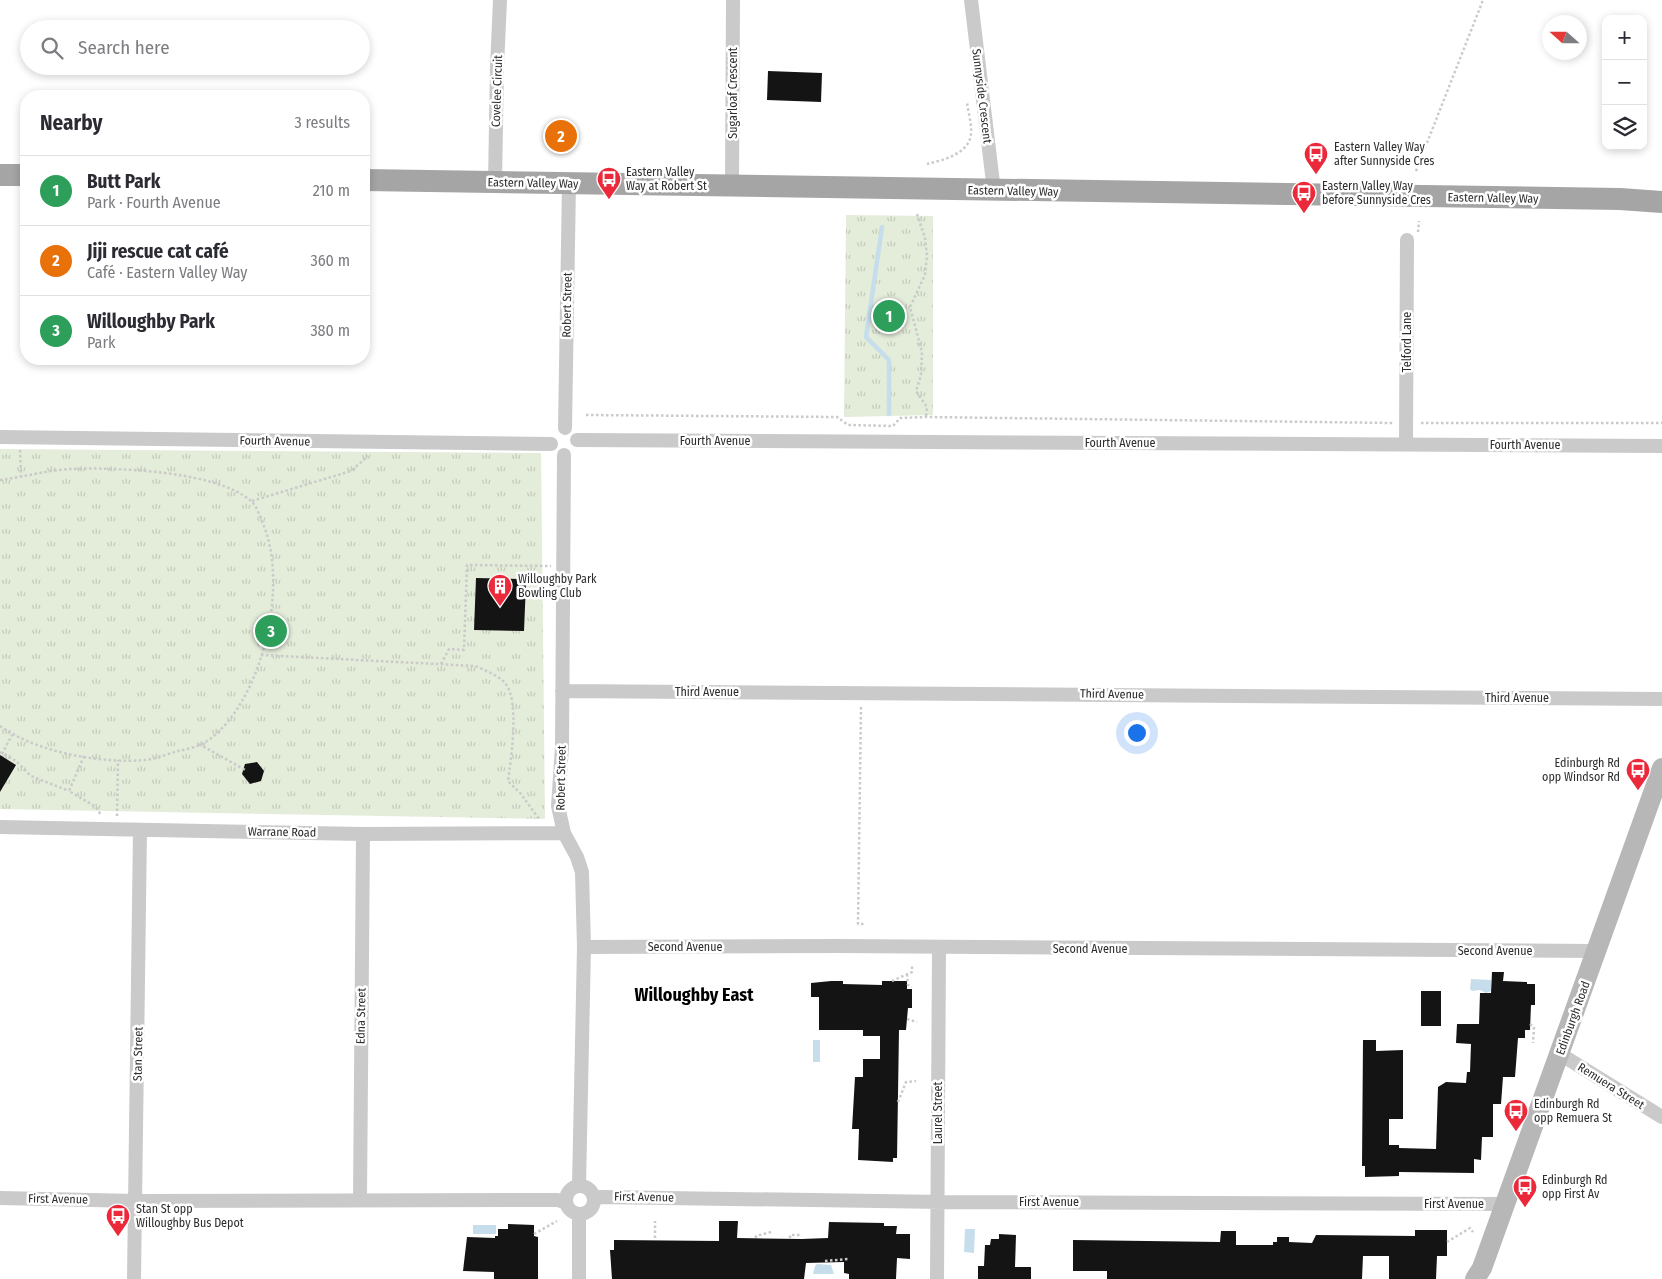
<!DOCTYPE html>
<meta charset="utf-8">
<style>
body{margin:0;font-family:"Fira Sans Condensed",sans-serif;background:#f7f7f7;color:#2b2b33}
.controls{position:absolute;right:15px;top:15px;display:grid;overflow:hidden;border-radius:10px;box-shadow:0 2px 8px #0003}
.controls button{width:45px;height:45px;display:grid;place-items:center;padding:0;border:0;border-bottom:1px solid #e1e1e2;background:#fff;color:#2b2b33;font:25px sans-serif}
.compass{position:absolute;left:1542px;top:15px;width:45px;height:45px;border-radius:50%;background:#fff;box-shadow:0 2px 8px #0003;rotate:291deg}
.you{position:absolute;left:1136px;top:732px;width:18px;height:18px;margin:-12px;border:4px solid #fff;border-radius:50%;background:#1a73e8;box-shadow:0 0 0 8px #1a73e833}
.badge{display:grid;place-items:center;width:32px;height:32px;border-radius:50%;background:#ea580c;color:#fff;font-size:16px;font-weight:700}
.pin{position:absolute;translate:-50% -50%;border:2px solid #fff;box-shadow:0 1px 5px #0006}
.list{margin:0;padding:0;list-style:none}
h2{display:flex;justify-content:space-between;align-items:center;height:65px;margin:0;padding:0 20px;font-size:21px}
h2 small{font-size:16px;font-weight:400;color:#7c7c81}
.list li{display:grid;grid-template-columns:32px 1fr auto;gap:15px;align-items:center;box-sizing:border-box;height:70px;padding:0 20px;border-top:1px solid #e1e1e2}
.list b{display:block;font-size:19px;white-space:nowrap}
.list p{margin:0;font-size:16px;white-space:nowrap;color:#7c7c81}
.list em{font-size:16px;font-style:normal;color:#7c7c81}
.icon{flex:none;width:28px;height:28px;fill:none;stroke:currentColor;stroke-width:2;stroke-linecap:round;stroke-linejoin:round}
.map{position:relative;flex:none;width:1662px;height:1279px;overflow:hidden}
.search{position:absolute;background:#fff;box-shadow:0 2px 8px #0003;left:20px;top:20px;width:350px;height:55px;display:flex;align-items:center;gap:12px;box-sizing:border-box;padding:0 18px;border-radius:28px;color:#7c7c81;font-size:19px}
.panel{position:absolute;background:#fff;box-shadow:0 2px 8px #0003;left:20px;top:90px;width:350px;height:275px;border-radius:20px}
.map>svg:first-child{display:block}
.park{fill:url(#park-tufts)}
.water{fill:#c6deec}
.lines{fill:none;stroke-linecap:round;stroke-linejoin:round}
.stream{stroke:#c6deec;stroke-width:4.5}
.building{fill:#141414}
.path{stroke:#cacaca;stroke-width:2.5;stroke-dasharray:2.5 2.5;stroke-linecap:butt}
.minor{stroke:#cacaca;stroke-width:14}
.secondary{stroke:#b7b7b7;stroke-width:20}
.primary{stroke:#a5a5a5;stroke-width:22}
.labels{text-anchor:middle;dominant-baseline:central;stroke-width:5;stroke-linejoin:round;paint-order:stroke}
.street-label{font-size:12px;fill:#2d2d2d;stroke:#fff}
.poi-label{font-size:12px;fill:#2d2d2d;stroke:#fff;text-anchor:start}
.district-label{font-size:18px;font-weight:bold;fill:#000;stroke:#fff}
</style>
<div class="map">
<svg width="1662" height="1279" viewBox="0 0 1662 1279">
<defs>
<pattern id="park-tufts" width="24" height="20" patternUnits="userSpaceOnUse" patternTransform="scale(1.25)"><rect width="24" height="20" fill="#e4ecda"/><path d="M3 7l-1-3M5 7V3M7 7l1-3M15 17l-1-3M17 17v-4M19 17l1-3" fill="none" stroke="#c4cbbb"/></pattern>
</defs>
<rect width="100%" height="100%" fill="#fff"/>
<path class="park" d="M846 215 933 216V415L844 417Z
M0 449 541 453 545 819 0 809Z"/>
<path class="water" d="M1471 979 1491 980V991L1486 993 1480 990 1472 991 1470 989Z
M813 1040H820V1062H813Z
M473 1225H496V1234H473Z
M965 1229H975L974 1253 964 1252Z
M817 1264 831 1265 834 1274H813L815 1266Z"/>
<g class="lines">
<path class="stream" d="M882 227 866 337 889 360V414"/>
</g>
<path class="building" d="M768 71 822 73 821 102 767 100Z
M476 578 519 579 517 584 526 583 524 631 474 630Z
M0 755 16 765 0 792Z
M257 762 264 771 261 781 250 784 242 774 245 764Z
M1492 972H1504L1503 981 1527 982V984H1535V1005H1531L1530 1030H1525V1038H1518L1515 1077H1503L1501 1104H1493V1137H1482L1481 1160 1474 1159V1173L1399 1172V1176L1365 1177V1166H1362L1363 1040H1376V1051L1403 1050V1119H1389V1145H1399V1148L1436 1149 1438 1087 1446 1082 1466 1083 1467 1072H1470L1471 1044 1456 1043 1457 1024H1479L1480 993H1491Z
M831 981H843V984L882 985V981H907V989H912V1008H908L906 1030H899L897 1158H893V1162L858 1160 859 1129H852L855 1077H863V1059H880V1036H863V1030H819V997H811V983Z
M1421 991H1441V1026H1421Z
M719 1221H738L737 1238 802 1239 828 1238 829 1222 884 1223V1226H897L896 1234H910V1259L897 1258 896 1279H849V1274L844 1273V1262L806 1263 804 1279H612L610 1250H614V1240L719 1241Z
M508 1224 534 1225V1236L538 1237V1279H494V1272L463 1271 467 1237 495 1238V1236H498V1229H508Z
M1415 1230H1447V1256H1437L1436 1279H1389V1256H1363L1362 1279H1107V1271H1073V1240L1220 1242 1221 1231H1236V1245H1273V1242H1277V1237H1289V1242L1312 1243 1316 1235 1415 1236Z
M999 1234 1016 1235 1015 1267H1031V1279H978V1266H984L985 1245H990L991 1239H999Z"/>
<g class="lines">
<path class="path" d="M927 164C943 160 969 154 971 134 972 124 968 112 967 102
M1416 171 1483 0
M917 214 925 238 927 256 925 275 910 307 922 352 921 375 916 391 927 407 926 417
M1418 232 1419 221
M586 415 837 417 848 425 893 426 900 418 926 417 1393 423
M1421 423H1662
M20 450 21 476
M0 480C24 477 47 470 71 469 116 467 217 471 251 501 257 506 260 517 263 524 289 584 263 699 210 739 201 746 188 749 178 751 167 754 156 759 145 760 101 764 36 752 0 726
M252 501 351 471 368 456
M261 655 475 666C484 670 498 675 505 683 520 700 511 759 508 781L521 794 539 819
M441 664 449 649 464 650 467 565 551 566
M861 707 858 924H865
M199 744 247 771
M0 752 16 761 31 776 69 791
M2 754 12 735
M84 756 69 791 96 807 101 815
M117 816 118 760
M907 974 908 985 912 987
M892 981 912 972V966
M907 1019 917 1022
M1530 1024 1534 1027 1533 1043
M898 1102 906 1082 916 1081
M534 1234 557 1221
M655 1238V1221
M756 1238V1236L771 1232
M790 1238V1235H802
M1447 1242 1470 1228 1473 1232
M825 1261 848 1259"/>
<path class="minor" d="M971 0 994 191
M495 182 497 67 500 0
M732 187 733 0
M565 428 569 183
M0 437 551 444
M577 440 1662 446
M1406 444 1407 240
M564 455 562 747 558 806 564 833 577 857 582 872 584 947 579 1186
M562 691 1662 699
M0 827 363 834 564 833
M584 947 838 946 1596 951
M1560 1054 1662 1117
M566 1200a14 14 0 1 1 28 0a14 14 0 1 1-28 0Z
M0 1198 136 1201 558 1200 566 1203
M360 1199 363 834
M594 1200 600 1197 944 1202 1505 1204
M134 1279 140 830
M579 1279V1214
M937 1279 939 948"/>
<path class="secondary" d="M1475 1279 1482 1268 1662 768"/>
<path class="primary" d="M0 175H26
M364 180 1620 199 1662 202"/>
</g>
<defs>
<symbol id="bus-pin" viewBox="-11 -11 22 30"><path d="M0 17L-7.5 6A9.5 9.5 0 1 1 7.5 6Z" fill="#eb293a" stroke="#fff"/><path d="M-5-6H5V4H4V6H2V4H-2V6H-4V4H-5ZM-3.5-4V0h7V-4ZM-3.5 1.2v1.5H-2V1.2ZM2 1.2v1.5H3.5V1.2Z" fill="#fff"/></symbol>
<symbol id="building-pin" viewBox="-11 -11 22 30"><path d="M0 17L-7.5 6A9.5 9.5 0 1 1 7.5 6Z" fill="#eb293a" stroke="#fff"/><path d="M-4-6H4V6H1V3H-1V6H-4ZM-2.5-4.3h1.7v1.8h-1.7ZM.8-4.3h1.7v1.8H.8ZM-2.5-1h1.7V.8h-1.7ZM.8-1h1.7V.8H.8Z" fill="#fff"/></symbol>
</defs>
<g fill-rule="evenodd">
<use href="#bus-pin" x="1302" y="140" width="28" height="38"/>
<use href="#bus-pin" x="595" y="165" width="28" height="38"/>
<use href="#bus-pin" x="1290" y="179" width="28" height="38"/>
<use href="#building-pin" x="486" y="572" width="28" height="38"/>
<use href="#bus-pin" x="1624" y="756" width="28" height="38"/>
<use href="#bus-pin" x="1502" y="1097" width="28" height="38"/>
<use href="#bus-pin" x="1511" y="1173" width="28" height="38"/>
<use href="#bus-pin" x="104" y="1202" width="28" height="38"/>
</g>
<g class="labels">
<g class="street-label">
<text transform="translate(497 91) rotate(-88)">Covelee Circuit</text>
<text transform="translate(733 93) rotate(-90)">Sugarloaf Crescent</text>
<text transform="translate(982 96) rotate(83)">Sunnyside Crescent</text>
<text transform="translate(533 183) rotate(1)">Eastern Valley Way</text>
<text transform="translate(1013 191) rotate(1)">Eastern Valley Way</text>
<text transform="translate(1493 198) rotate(1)">Eastern Valley Way</text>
<text transform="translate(567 305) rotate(-89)">Robert Street</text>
<text transform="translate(1407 342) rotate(-90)">Telford Lane</text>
<text transform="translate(275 441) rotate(1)">Fourth Avenue</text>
<text x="715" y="441">Fourth Avenue</text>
<text x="1120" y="443">Fourth Avenue</text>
<text x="1525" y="445">Fourth Avenue</text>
<text x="707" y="692">Third Avenue</text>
<text transform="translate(1112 694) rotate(1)">Third Avenue</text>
<text x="1517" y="698">Third Avenue</text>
<text transform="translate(561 778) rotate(-89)">Robert Street</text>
<text transform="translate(282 832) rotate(1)">Warrane Road</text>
<text x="685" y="947">Second Avenue</text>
<text x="1090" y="949">Second Avenue</text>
<text x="1495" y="951">Second Avenue</text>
<text transform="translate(361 1016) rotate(-89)">Edna Street</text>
<text transform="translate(1573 1018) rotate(-70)">Edinburgh Road</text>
<text transform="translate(138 1054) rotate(-89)">Stan Street</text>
<text transform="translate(1611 1086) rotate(32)">Remuera Street</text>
<text transform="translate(938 1113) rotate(-90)">Laurel Street</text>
<text transform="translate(644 1197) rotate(1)">First Avenue</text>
<text transform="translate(58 1199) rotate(1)">First Avenue</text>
<text x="1049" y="1202">First Avenue</text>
<text x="1454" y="1204">First Avenue</text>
</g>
<g class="poi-label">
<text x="1334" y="147">Eastern Valley Way<tspan x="1334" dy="14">after Sunnyside Cres</tspan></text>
<text x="626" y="172">Eastern Valley<tspan x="626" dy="14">Way at Robert St</tspan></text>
<text x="1322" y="186">Eastern Valley Way<tspan x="1322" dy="14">before Sunnyside Cres</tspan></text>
<text x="518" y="579">Willoughby Park<tspan x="518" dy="14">Bowling Club</tspan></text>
<text x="1620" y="763" text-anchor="end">Edinburgh Rd<tspan x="1620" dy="14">opp Windsor Rd</tspan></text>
<text x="1534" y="1104">Edinburgh Rd<tspan x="1534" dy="14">opp Remuera St</tspan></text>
<text x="1542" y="1180">Edinburgh Rd<tspan x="1542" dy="14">opp First Av</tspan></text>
<text x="136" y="1209">Stan St opp<tspan x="136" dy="14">Willoughby Bus Depot</tspan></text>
</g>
<g class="district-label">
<text x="694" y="995">Willoughby East</text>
</g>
</g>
</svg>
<div class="controls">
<button>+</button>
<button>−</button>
<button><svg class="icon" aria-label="layers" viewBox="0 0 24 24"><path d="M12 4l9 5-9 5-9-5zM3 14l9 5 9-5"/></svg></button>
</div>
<svg class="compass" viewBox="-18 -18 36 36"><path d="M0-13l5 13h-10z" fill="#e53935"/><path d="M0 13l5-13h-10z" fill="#7c7c81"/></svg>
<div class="you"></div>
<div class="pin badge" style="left:889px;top:316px;background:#2e9e5b">1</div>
<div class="pin badge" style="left:561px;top:136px;background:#e8710a">2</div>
<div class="pin badge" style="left:271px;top:631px;background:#2e9e5b">3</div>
<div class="search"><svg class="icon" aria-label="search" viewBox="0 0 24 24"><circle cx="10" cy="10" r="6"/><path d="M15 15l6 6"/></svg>Search here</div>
<section class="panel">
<h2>Nearby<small>3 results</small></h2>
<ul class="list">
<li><span class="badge" style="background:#2e9e5b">1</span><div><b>Butt Park</b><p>Park · Fourth Avenue</p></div><em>210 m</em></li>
<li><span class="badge" style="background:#e8710a">2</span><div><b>Jiji rescue cat café</b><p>Café · Eastern Valley Way</p></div><em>360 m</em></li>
<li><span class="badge" style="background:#2e9e5b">3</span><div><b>Willoughby Park</b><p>Park</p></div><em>380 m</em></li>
</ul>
</section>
</div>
